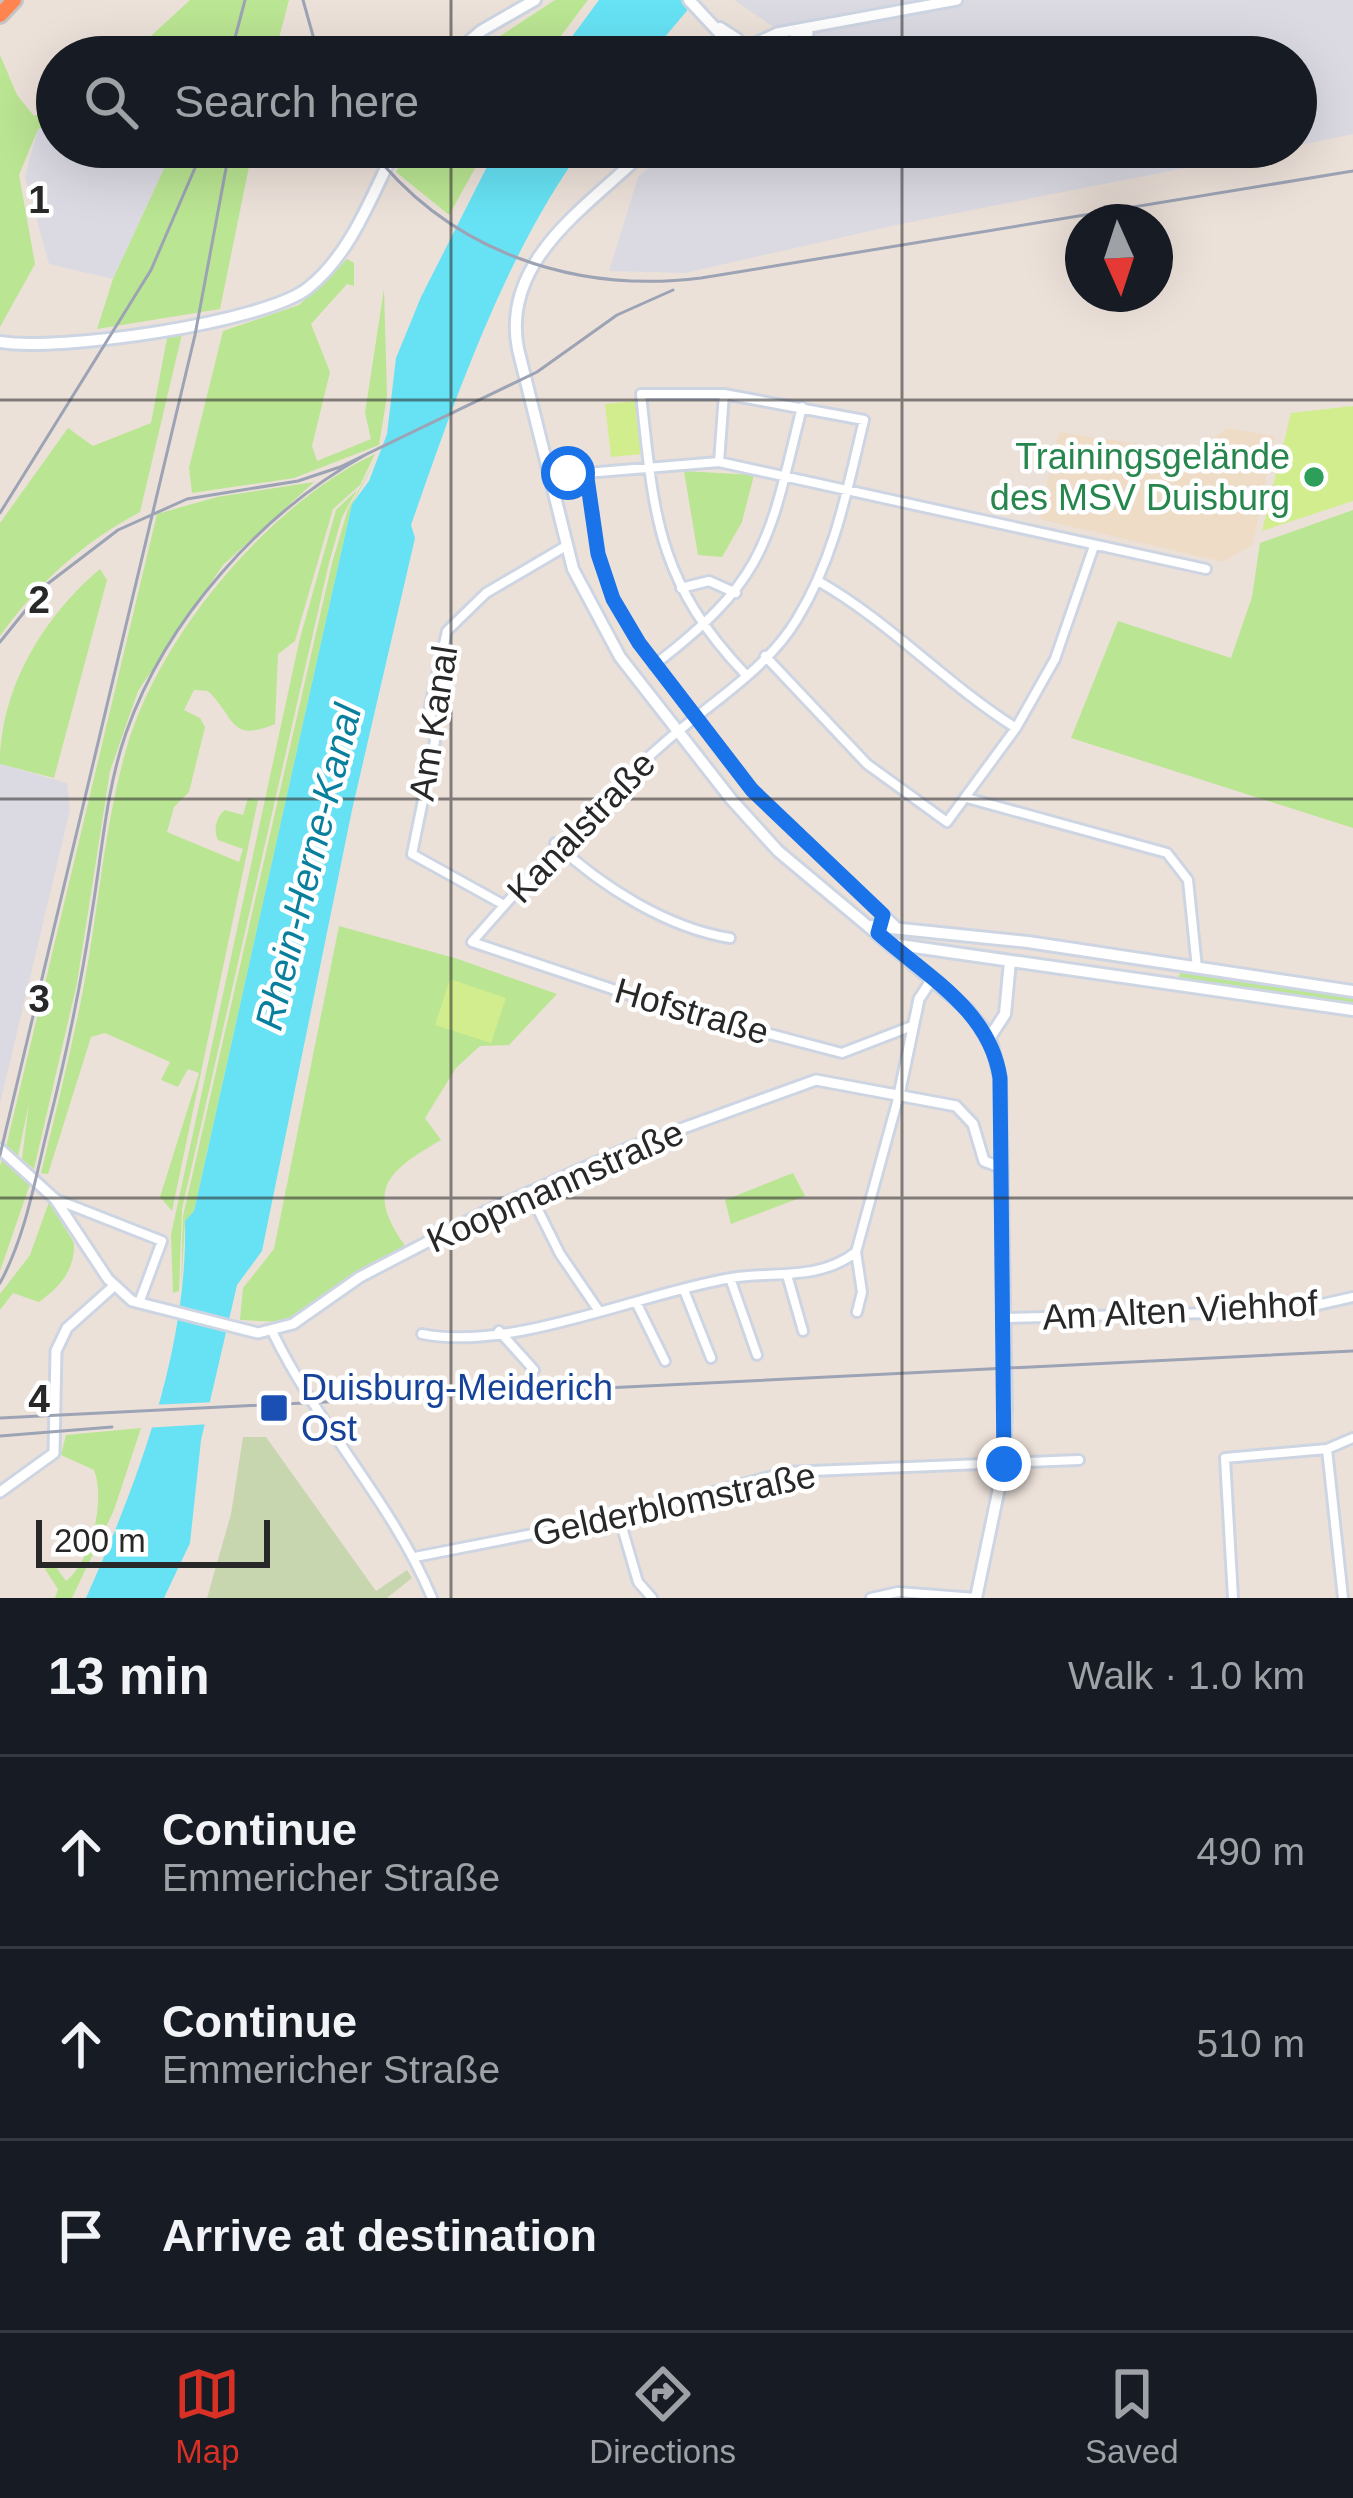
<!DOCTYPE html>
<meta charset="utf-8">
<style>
body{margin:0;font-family:Helvetica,sans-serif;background:#242831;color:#f1f3f6}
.compass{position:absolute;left:1065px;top:204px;width:108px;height:108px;border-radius:50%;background:#171b24;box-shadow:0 12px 48px #0002;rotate:177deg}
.scale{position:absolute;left:36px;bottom:30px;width:234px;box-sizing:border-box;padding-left:12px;border:6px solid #282828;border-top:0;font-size:33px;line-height:42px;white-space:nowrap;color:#282828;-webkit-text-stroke:9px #fff;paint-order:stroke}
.stop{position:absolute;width:36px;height:36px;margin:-27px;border:9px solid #1a73e8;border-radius:50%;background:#fff}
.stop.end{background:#1a73e8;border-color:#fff;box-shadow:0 3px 12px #0008}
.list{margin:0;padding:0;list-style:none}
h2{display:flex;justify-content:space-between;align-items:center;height:156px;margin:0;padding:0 48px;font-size:51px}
h2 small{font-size:39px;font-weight:400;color:#9ea1a6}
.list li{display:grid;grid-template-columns:78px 1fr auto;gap:36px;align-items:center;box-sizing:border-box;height:192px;padding:0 48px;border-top:3px solid #363941}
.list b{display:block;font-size:45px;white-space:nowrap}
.list p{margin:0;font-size:39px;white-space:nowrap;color:#9ea1a6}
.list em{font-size:39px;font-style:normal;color:#9ea1a6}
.icon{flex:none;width:66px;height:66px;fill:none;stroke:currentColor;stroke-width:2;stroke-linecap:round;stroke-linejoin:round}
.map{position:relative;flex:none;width:1353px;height:1598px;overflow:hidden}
.search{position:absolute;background:#171b24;box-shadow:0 12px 48px #0002;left:36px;right:36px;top:36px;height:132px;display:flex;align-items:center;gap:30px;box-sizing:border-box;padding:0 42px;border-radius:66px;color:#9ea1a6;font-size:45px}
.sheet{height:732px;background:#171b24}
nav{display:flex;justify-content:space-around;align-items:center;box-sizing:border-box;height:168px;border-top:3px solid #363941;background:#171b24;font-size:33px;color:#9ea1a6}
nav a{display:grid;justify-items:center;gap:6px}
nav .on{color:#d93025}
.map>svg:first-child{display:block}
.industrial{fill:#dbdae3}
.education{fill:#eedcc7}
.green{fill:#bae592}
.cemetery{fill:#c8d6af}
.pitch{fill:#d2ed8d}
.water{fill:#66e2f4}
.pier{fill:#ece1d9}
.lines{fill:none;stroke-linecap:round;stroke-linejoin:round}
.minor-casing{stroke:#ced5e2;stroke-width:14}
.tertiary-casing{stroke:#ced5e2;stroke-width:15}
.secondary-casing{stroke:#ced5e2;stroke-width:16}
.motorway-casing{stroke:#c3c3c3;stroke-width:20}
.minor{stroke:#fff;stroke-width:8}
.tertiary{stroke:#fff;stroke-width:9}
.secondary{stroke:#fff;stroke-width:10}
.motorway{stroke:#ff8450;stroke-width:14}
.rail{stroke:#9ca3b4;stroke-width:3}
.route{stroke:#1a73e8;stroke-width:15}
.grid{fill:none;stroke:#282828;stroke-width:3;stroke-opacity:0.55}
.leisure-dot{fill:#2e9e5b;stroke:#fff;stroke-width:4.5}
.transit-dot{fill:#1a4fb4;stroke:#fff;stroke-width:4.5}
.labels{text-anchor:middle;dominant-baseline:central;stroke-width:9;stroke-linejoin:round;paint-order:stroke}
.leisure-label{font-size:36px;fill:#27864d;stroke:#fff;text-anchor:end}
.street-label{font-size:36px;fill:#282828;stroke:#fff}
.transit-label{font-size:36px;fill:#164399;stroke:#fff;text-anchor:start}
.water-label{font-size:39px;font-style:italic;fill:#077f9d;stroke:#fff}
.grid-label{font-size:39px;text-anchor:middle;font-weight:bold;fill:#282828;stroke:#fff;stroke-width:9;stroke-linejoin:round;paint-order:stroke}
</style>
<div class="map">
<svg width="1353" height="1598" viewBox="0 0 1353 1598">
<rect width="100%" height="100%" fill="#ece1d9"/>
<path class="industrial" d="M734 0H1353V134L1296 146V57H769L780 51 772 26Z
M57 125V147H174L113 279 49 264 25 177 38 128Z
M671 147H1292L901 224 685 273 609 271 638 177Z
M0 764 67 783 70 810 0 1104Z"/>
<path class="education" d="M1227 428 1275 436 1253 544 1223 562 1039 519 1059 432 1194 452Z"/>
<path class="green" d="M190 0H289L274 57H128Z
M555 0H588L545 57H468Z
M0 55 17 95 34 116 57 107V125L38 129 19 175 35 264 0 327Z
M174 147H253L220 309 97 329 113 279Z
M409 147H487L449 215 396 172Z
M347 259 354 263V286L347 284 311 324 330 372 312 446 317 461 371 439 365 413 384 289 387 396 379 445 294 478 192 493 189 468 223 331 299 305Z
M168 333 182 334 140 512C82 543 38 583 0 636V523L68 428 93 446 151 423Z
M375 454 360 485 333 509 295 641 278 654 275 724C229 743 236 718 208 691L194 690 184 710 200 718 205 727 189 792 174 807 167 832 239 862 243 849 218 840C213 830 216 817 225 810L243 815 248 798 258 800 172 1211 160 1197 199 1073 188 1069 178 1087 161 1080 170 1062 105 1033 91 1037 48 1174 41 1173C56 1111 72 1048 84 985 99 907 104 827 126 750 157 638 269 504 375 454Z
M379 454 352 504 194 1211 185 1221 181 1292 183 1216 332 563 348 509Z
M684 471 754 475 742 522 722 557 698 555Z
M314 482 223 565 138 691 110 771 77 983 34 1169 22 1159 29 1103 18 1156 6 1147 157 514 217 497Z
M357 490 342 517 329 563 182 1209 179 1291 173 1293 171 1235 299 642 336 510Z
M1353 510V828L1071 738 1118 621 1231 658 1252 597 1260 543Z
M100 569 107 580 54 778 0 764C0 689 43 617 100 569Z
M339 926 458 959 557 994 509 1045 480 1046 456 1068 425 1118 441 1140C386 1172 365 1190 406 1247L284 1322 240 1320 243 1288 274 1249Z
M1181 969 1353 996V1006L1179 978Z
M2 1160 30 1184 0 1271V1166Z
M793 1173 805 1196 731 1224 725 1200Z
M49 1202 74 1243C75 1270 60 1287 39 1302L13 1293 0 1310V1294L30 1255Z
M141 1428 114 1510 72 1598H55L58 1589 45 1569 53 1563 66 1581C91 1562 106 1500 94 1470L61 1455 66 1435Z"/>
<path class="cemetery" d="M243 1437H266L376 1591 407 1570 412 1578 387 1598H207L231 1514Z"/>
<path class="pitch" d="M636 401 642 454 611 457 605 404Z
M1353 406V501L1262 531 1291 413Z
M450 979 506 998 491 1043 435 1025Z"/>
<path class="water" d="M599 0H696L648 57H557Z
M497 147H583C503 259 456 396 411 525L415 538 352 810 262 1251 237 1285 201 1440 190 1543 164 1598H86C138 1482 188 1349 185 1221L194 1211 352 504 369 481 387 434 396 358 421 297Z"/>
<path class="pier" d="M216 1402 211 1424 144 1428 150 1405Z"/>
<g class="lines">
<defs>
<path id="minor" d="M719 462 724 394
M586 471 599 554 613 599 639 643 752 790 899 929
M550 476 719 462 1206 569
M818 581C890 622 946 684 1016 728
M681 588 709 581 736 593
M765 656 867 764 947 822 1016 728 1055 659 1094 546
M654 665C768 578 769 540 802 407
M746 675C657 581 654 517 641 394H724L864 420C847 490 835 557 797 619 766 671 707 705 663 744 590 808 535 870 472 942L663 1006 842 1053 912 1026
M967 798 1167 853 1188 880 1197 968
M555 843C601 886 667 928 730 938
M504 905 412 854 435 741 430 706 447 631 486 593 566 546
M529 1192 560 1254 599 1311
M55 1199 162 1241 139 1303
M856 1252 862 1292 857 1312
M787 1275 803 1331
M730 1278 757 1355
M684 1290 711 1358
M636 1302 665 1361
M1005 1318 1291 1311 1353 1297
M499 1331 534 1370
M273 1333C318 1426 392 1502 432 1598
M422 1334C511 1352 641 1293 731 1278 775 1271 819 1281 856 1252L899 1095
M1327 1449 1343 1598
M619 1517 638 1582 652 1598
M415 1557 619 1517 787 1472 1079 1460
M871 1598 898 1592 976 1598
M1233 1598 1225 1458 1327 1449 1353 1438"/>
<path id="tertiary" d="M745 48 777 33 957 0
M752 57 808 33
M899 1095 919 999 932 979
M0 1149 55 1199 108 1279 132 1301 258 1333 293 1324 360 1277 487 1211 628 1148 816 1080 956 1106 973 1124 984 1161 1002 1168
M0 1492 54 1453 56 1351 67 1328 114 1286"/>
<path id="secondary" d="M689 0 742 57
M720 28 737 39 747 57
M451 57 481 31 535 0
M649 147C593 203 500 258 518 349L573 569 620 657 731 799 778 851 967 1009 990 1037 1000 1078 1006 1409 1004 1464 976 1598
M0 342C57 352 264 323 308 288 351 254 372 195 396 147
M872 926 1028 942 1353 991
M893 944 1353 1010
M990 1037 1005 1014 1010 961"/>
<path id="motorway" d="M0 15 14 0"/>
</defs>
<use href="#minor" class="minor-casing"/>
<use href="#tertiary" class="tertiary-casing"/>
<use href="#secondary" class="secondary-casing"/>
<use href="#motorway" class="motorway-casing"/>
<use href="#minor" class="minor"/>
<use href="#tertiary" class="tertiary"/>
<use href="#secondary" class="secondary"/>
<use href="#motorway" class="motorway"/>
<path class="rail" d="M303 0 319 57
M230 57 245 0
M369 147C448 251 573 294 701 278L1353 171
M0 513 151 270 204 147
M0 642 46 585 118 530 187 499 298 481 340 467 537 372 617 315 673 290
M0 1155 195 335 230 147
M0 1283C26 1235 35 1179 48 1127 66 1056 81 985 92 912 102 853 106 790 126 733 166 619 261 513 365 455
M0 1418 1353 1351
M0 1436 112 1427"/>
</g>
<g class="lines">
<path class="route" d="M568 473 586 471 598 554 613 599 639 643 752 790 883 915 878 933C926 976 990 1010 1000 1078L1004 1464"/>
</g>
<path class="grid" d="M451 0V57M902 0V57M451 147V1598M902 147V1598M0 400H1353M0 799H1353M0 1198H1353"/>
<circle class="leisure-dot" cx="1314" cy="477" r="12"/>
<rect class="transit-dot" x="259" y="1393" width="30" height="30" rx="6"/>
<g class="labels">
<g class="leisure-label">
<text x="1290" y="456">Trainingsgelände<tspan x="1290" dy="41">des MSV Duisburg</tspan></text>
</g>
<g class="street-label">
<text transform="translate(433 723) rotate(-81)">Am Kanal</text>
<text transform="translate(581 827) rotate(-46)">Kanalstraße</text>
<text transform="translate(692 1011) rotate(16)">Hofstraße</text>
<text transform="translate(555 1186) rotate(-24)">Koopmannstraße</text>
<text transform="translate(1180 1310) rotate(-3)">Am Alten Viehhof</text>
<text transform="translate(674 1504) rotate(-12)">Gelderblomstraße</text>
</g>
<g class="transit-label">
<text x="301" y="1387">Duisburg-Meiderich<tspan x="301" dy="41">Ost</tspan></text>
</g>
<g class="water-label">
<text transform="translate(308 867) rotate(-76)">Rhein-Herne-Kanal</text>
</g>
</g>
<g class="grid-label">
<text x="39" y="213">1</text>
<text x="39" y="613">2</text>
<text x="39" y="1012">3</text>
<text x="39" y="1412">4</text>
</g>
</svg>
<svg class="compass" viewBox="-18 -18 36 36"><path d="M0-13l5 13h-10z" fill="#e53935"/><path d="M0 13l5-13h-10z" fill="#9ea1a6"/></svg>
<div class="scale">200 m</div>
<div class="stop" style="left:568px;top:473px"></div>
<div class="stop end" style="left:1004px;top:1464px"></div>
<div class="search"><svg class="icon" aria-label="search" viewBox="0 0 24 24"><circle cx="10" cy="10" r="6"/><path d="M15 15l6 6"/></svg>Search here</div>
</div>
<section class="sheet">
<h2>13 min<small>Walk · 1.0 km</small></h2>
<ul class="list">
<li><svg class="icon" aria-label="ahead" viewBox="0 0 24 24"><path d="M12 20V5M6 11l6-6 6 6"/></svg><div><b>Continue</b><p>Emmericher Straße</p></div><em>490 m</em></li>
<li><svg class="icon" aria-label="ahead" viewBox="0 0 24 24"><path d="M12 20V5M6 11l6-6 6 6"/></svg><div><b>Continue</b><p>Emmericher Straße</p></div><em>510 m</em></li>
<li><svg class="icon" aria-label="arrive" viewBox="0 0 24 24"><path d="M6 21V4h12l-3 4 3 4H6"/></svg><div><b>Arrive at destination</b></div></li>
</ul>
</section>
<nav>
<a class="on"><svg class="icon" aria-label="map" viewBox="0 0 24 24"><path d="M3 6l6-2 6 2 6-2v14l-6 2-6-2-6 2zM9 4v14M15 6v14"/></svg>Map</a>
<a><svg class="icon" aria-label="directions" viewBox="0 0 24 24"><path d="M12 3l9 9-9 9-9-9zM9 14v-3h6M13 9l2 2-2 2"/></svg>Directions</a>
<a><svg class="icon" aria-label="saved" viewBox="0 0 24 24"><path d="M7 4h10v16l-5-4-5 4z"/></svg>Saved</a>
</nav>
